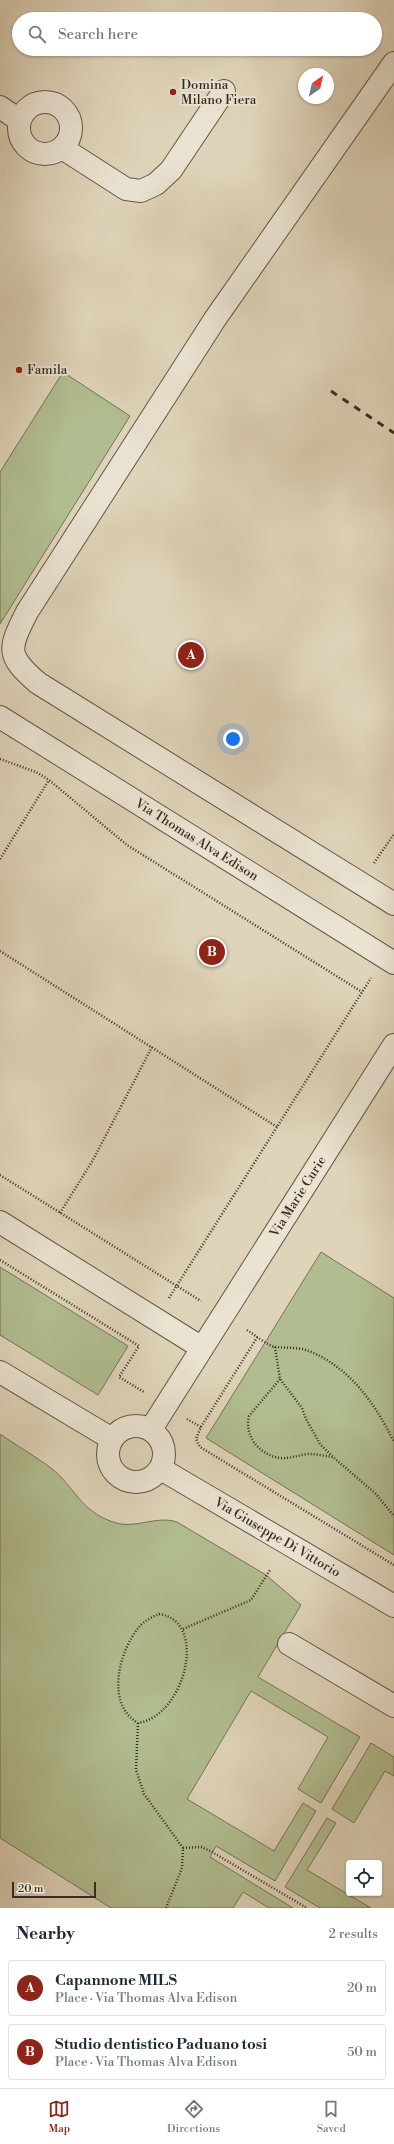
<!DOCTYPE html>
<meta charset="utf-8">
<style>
body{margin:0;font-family:"Libre Bodoni",serif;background:#f2f2f3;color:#1f2937}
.controls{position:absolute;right:12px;bottom:12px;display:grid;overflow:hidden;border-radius:4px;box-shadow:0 1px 3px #0004}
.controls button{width:36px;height:36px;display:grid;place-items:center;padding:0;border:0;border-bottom:1px solid #e0e1e3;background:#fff;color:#1f2937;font:20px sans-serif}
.compass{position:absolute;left:298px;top:68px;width:36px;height:36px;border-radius:50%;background:#fff;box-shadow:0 1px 3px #0004;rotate:34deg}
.scale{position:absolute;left:12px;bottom:10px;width:84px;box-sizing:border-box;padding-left:4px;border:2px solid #392c21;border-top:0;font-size:11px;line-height:14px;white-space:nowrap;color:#392c21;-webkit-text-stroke:3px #eae3d2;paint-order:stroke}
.you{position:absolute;left:233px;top:739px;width:14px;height:14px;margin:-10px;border:3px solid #fff;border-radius:50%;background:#1a73e8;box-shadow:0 0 0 6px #1a73e833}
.badge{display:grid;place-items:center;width:26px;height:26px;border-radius:50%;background:#8f2418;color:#fff;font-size:13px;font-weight:700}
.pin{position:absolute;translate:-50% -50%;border:2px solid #fff;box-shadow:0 1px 4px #0006}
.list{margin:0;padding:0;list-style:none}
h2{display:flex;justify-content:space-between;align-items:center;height:52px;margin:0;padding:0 16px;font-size:17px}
h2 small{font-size:13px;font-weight:400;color:#747a83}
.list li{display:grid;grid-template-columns:26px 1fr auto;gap:12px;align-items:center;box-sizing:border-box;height:56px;margin:0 8px 8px;padding:0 8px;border:1px solid #e0e1e3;border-radius:4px}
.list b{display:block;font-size:15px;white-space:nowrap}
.list p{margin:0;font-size:13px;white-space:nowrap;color:#747a83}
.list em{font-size:13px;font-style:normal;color:#747a83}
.icon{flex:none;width:22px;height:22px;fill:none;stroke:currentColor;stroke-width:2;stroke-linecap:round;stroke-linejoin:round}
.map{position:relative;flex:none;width:394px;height:1908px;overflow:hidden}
.search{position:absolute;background:#fff;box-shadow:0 1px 3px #0004;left:12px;right:12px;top:12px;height:44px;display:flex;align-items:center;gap:10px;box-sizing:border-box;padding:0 14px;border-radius:22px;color:#747a83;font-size:15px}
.sheet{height:180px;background:#fff}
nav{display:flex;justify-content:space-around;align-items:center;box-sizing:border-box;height:56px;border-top:1px solid #e0e1e3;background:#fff;font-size:11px;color:#747a83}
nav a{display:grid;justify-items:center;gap:2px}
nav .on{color:#8f2418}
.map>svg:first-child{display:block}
.green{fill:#b1bd90;stroke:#757458}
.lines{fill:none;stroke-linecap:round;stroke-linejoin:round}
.minor-casing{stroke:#625647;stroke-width:24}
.path{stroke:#392c21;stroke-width:2.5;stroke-dasharray:1 2;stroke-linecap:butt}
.minor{stroke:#eae3d2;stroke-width:22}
.rail{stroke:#392c21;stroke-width:3;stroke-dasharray:7 7;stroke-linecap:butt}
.poi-dot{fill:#8f2418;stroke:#eae3d2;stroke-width:1.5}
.labels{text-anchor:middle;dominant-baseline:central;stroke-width:4;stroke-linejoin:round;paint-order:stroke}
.poi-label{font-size:13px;fill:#392c21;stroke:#eae3d2;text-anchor:start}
.street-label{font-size:13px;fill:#392c21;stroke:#eae3d2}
</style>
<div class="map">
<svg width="394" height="1908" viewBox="0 0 394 1908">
<rect width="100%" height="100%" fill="#dfd4ba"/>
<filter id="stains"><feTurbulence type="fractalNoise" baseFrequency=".005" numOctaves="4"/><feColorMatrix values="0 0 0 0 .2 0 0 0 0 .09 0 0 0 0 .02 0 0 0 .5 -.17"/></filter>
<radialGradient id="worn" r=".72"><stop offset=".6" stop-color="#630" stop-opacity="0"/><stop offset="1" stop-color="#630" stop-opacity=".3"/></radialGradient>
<path class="green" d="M63 372 130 416 0 624V472Z
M321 1252 394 1298V1555L206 1438Z
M0 1267 128 1346 98 1395 0 1335Z
M0 1434C17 1446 35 1456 51 1468 75 1487 80 1511 113 1522 134 1530 156 1515 177 1522L266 1575 301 1605 258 1677 360 1737 321 1803 298 1789 328 1737 251 1691 187 1799 274 1851 303 1803 316 1811 275 1881 216 1846 210 1857 293 1908H269L243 1892 233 1908H111L0 1838Z
M371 1743 394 1757V1776L385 1771 354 1823 332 1809Z
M327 1818 336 1823 307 1870 371 1908H320L285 1887Z"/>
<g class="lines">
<defs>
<g id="minor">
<path d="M394 63 215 319 27 612C9 648 5 655 38 683L394 904"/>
<circle cx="45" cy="128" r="26"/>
<path d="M0 107 19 120"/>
<path d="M62 148 126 189 141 191 156 184 171 170 224 91"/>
<path id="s1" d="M0 717 394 963"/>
<path d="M0 1222 202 1348"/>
<path d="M0 1372 112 1439"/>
<circle cx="136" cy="1454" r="28"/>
<path id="s2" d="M151 1429 394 1045"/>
<path id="s3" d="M161 1469 394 1606"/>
<path d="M289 1644 394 1706"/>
</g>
</defs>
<use href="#minor" class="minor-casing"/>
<path class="path" d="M0 759 36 772 49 780 127 845 362 992
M0 859 49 780
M374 863 394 834
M0 951 277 1127
M0 1175 201 1301
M60 1213 93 1160 152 1047
M0 1260 139 1346 119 1377 144 1392
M169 1298 371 978
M247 1330C253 1334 269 1346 275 1347 285 1348 296 1347 306 1350 348 1365 375 1403 394 1442
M275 1347 280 1379 302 1408 306 1419 320 1444 333 1457 376 1494 394 1516
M280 1379 249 1416C244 1437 260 1455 280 1458 290 1459 298 1455 308 1454 316 1454 325 1456 333 1457
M187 1419 201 1427 196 1439 200 1447 394 1565
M201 1427 258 1336
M159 1614C209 1621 185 1716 138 1723 105 1704 119 1651 139 1627 144 1621 152 1617 159 1614Z
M183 1629 251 1600 270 1570
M138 1723 136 1770 144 1794 183 1848 182 1868 166 1908
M183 1848 201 1847 212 1852 307 1908"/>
<use href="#minor" class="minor"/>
<path class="rail" d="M331 391 394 433"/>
</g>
<g class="poi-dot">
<circle cx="173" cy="92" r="4"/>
<circle cx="19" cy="370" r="4"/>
</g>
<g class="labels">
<g class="poi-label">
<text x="181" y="85">Domina<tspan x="181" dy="15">Milano Fiera</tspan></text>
<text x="27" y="370">Famila</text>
</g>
<g class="street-label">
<text stroke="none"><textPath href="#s1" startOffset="232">Via Thomas Alva Edison</textPath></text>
<text stroke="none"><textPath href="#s2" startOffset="275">Via Marie Curie</textPath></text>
<text stroke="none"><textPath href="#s3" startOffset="135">Via Giuseppe Di Vittorio</textPath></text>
</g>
</g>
<rect width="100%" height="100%" filter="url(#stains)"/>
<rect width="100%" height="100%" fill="url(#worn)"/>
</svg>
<div class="controls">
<button><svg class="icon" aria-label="locate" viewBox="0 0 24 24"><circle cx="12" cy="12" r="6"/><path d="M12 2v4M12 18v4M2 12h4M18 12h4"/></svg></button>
</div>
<svg class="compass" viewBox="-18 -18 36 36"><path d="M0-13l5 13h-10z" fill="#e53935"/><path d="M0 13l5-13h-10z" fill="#747a83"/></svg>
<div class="scale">20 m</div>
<div class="you"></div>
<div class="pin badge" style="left:191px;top:655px">A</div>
<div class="pin badge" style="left:212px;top:952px">B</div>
<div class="search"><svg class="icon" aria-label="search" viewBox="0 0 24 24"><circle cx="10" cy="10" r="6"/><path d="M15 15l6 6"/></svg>Search here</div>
</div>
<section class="sheet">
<h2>Nearby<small>2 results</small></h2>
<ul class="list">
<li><span class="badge">A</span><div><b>Capannone MILS</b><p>Place · Via Thomas Alva Edison</p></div><em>20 m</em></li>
<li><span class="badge">B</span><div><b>Studio dentistico Paduano tosi</b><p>Place · Via Thomas Alva Edison</p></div><em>50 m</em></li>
</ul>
</section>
<nav>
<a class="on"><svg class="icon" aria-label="map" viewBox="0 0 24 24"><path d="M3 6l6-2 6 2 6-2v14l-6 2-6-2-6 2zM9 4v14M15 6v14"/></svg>Map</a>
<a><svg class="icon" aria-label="directions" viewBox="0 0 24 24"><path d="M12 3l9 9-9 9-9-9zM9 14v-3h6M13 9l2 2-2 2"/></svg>Directions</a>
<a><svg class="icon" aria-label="saved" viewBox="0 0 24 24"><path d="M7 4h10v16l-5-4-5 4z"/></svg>Saved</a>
</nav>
